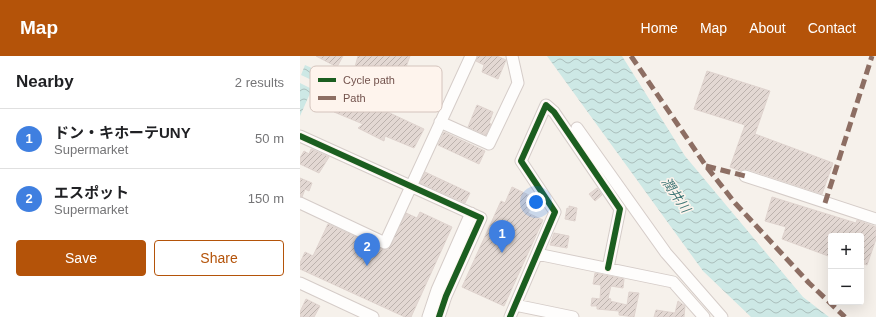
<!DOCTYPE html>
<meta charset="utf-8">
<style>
body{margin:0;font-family:Helvetica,"Noto Sans JP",sans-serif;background:#f6f6f6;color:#202124}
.controls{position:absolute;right:12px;bottom:12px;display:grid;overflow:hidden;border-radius:4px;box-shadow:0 4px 16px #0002}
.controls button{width:36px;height:36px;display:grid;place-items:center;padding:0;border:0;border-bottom:1px solid #e0e0e0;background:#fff;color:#202124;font:20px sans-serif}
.you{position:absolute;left:236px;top:146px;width:14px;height:14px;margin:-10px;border:3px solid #fff;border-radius:50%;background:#1a73e8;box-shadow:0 0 0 6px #1a73e833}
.badge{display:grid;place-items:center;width:26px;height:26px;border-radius:50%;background:#b45309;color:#fff;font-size:13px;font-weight:700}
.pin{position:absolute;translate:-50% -33px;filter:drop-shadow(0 1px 2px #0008)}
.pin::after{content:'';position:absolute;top:21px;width:14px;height:12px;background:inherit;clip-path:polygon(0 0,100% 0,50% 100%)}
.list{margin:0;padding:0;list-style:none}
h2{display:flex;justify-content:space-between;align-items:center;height:52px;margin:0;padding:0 16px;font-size:17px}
h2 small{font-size:13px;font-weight:400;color:#757577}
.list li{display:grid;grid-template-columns:26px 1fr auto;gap:12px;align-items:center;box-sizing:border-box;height:60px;padding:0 16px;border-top:1px solid #e0e0e0}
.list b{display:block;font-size:15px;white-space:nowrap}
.list p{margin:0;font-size:13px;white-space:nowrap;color:#757577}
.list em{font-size:13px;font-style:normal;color:#757577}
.actions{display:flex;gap:8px;padding:12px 16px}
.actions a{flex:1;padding:9px 0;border:1px solid #b45309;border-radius:4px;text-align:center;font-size:14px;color:#b45309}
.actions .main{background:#b45309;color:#fff}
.map{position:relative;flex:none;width:576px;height:261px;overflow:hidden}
header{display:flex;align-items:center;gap:24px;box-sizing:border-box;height:56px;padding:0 20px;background:#b45309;color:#fff}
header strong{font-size:19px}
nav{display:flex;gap:22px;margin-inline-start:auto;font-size:14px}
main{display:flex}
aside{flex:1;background:#fff}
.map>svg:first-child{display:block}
.water{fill:url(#water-waves)}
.building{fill:url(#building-hatch);stroke:#dfd3ce}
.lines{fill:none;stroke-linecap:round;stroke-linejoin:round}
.minor-casing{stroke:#d5ccc8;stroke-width:13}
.minor{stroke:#fefdfc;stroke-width:11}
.quiet{stroke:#8d6e63;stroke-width:5;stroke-dasharray:10 5;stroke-linecap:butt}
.cycleway-casing{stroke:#fef4ed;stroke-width:8}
.cycleway{stroke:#1b5e20;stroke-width:6}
.labels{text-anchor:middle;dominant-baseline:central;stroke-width:3;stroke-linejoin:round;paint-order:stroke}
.water-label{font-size:13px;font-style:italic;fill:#417877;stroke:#fef4ed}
.key{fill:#fef4ed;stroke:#d4c4bd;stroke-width:1}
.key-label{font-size:11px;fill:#73534d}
</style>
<header>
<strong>Map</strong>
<nav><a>Home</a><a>Map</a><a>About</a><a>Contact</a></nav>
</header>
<main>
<aside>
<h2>Nearby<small>2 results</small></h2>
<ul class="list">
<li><span class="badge" style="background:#3f7fe0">1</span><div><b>ドン・キホーテUNY</b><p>Supermarket</p></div><em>50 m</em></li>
<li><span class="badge" style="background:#3f7fe0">2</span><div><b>エスポット</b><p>Supermarket</p></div><em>150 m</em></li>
</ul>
<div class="actions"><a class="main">Save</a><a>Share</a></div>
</aside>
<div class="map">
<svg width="576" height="261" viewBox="0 0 576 261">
<defs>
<pattern id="water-waves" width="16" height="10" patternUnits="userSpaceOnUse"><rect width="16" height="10" fill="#cde8e5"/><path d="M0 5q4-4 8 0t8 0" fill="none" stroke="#abbfbc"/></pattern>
<pattern id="building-hatch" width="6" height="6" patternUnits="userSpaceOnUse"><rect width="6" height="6" fill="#e3d8d3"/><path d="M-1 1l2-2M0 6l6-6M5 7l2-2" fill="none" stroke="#bcb2ad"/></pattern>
</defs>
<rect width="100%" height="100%" fill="#f6f1eb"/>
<path class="water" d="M247 0H322L385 100 503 241 529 261H451L403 215Z
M5 9 21 16 16 26 1 19Z
M0 27 12 33 0 60Z"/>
<path class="building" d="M16 0H43L37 11Z
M58 0H110L106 11 129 20 117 43 88 29 79 52 124 73 114 92 85 80 84 85 58 72 63 68 34 56 45 34 60 41 70 19 55 11Z
M178 0H197L206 4 198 23 182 16 184 9 176 5Z
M407 15 470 35 455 78 533 107 522 138 447 113 440 115 430 111 445 69 394 53Z
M177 49 193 56 189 67 191 68 186 79 168 71Z
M144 76 185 95 179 108 138 89Z
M11 93 29 101 19 117 0 108V102L4 95 9 98Z
M125 116 170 137 165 147 120 127Z
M0 122 12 127 9 135 5 133 2 141 0 140Z
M212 131 235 142 228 157 243 164 204 250 162 231 201 145 205 147Z
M297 132 302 139 295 145 289 138Z
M472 141 556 167 557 164 576 171V183L567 209 561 207V180H531V201L482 183 486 171 465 165Z
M269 150 277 152 275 165 265 163 267 152 269 153Z
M120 156 152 171 111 261H105L0 213V207L5 196 13 200 28 168 82 193 88 194 106 157 117 162Z
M254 177 269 180 267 192 250 189Z
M295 217 324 223 323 232 311 230 308 242 311 243 310 245 327 249 329 236 339 237 334 261 319 259V255L297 253V250H291L292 242 300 243 301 229 293 228Z
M6 243 20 250 14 261H0V256Z
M378 245 385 250 384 261H354L356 254 375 257Z"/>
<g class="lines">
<defs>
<path id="minor" d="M140 66 189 88 218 27 212 0
M277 72 366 197 422 261
M0 80 181 162 146 240 139 261
M445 120 576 163
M0 147 85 187 171 0
M237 198 373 226 404 261
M0 227 73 261
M215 249 273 261
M128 261 137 234 171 157
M210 261 255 156 221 105 246 49 254 56 320 153 308 212"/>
</defs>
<use href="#minor" class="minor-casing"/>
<use href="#minor" class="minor"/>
<path class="quiet" d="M331 0 406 110 435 147 509 227 545 261
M406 110 445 120
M525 147 572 0"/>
<defs>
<path id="cycleway" d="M0 80 181 162 146 240 139 261
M210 261 255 156 221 105 246 49 254 56 320 153 308 212"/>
</defs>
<use href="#cycleway" class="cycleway-casing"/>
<use href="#cycleway" class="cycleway"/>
</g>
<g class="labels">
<g class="water-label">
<text transform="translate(376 139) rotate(55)">潤井川</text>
</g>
</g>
<rect x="10" y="10" width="132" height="46" rx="6" class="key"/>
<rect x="18" y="22" width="18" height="4" fill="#1b5e20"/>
<rect x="18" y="40" width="18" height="4" fill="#8d6e63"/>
<g class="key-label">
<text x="43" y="28">Cycle path</text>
<text x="43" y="46">Path</text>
</g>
</svg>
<div class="controls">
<button>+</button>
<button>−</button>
</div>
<div class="you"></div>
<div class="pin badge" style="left:202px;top:197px;background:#3f7fe0">1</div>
<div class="pin badge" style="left:67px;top:210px;background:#3f7fe0">2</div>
</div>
</main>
